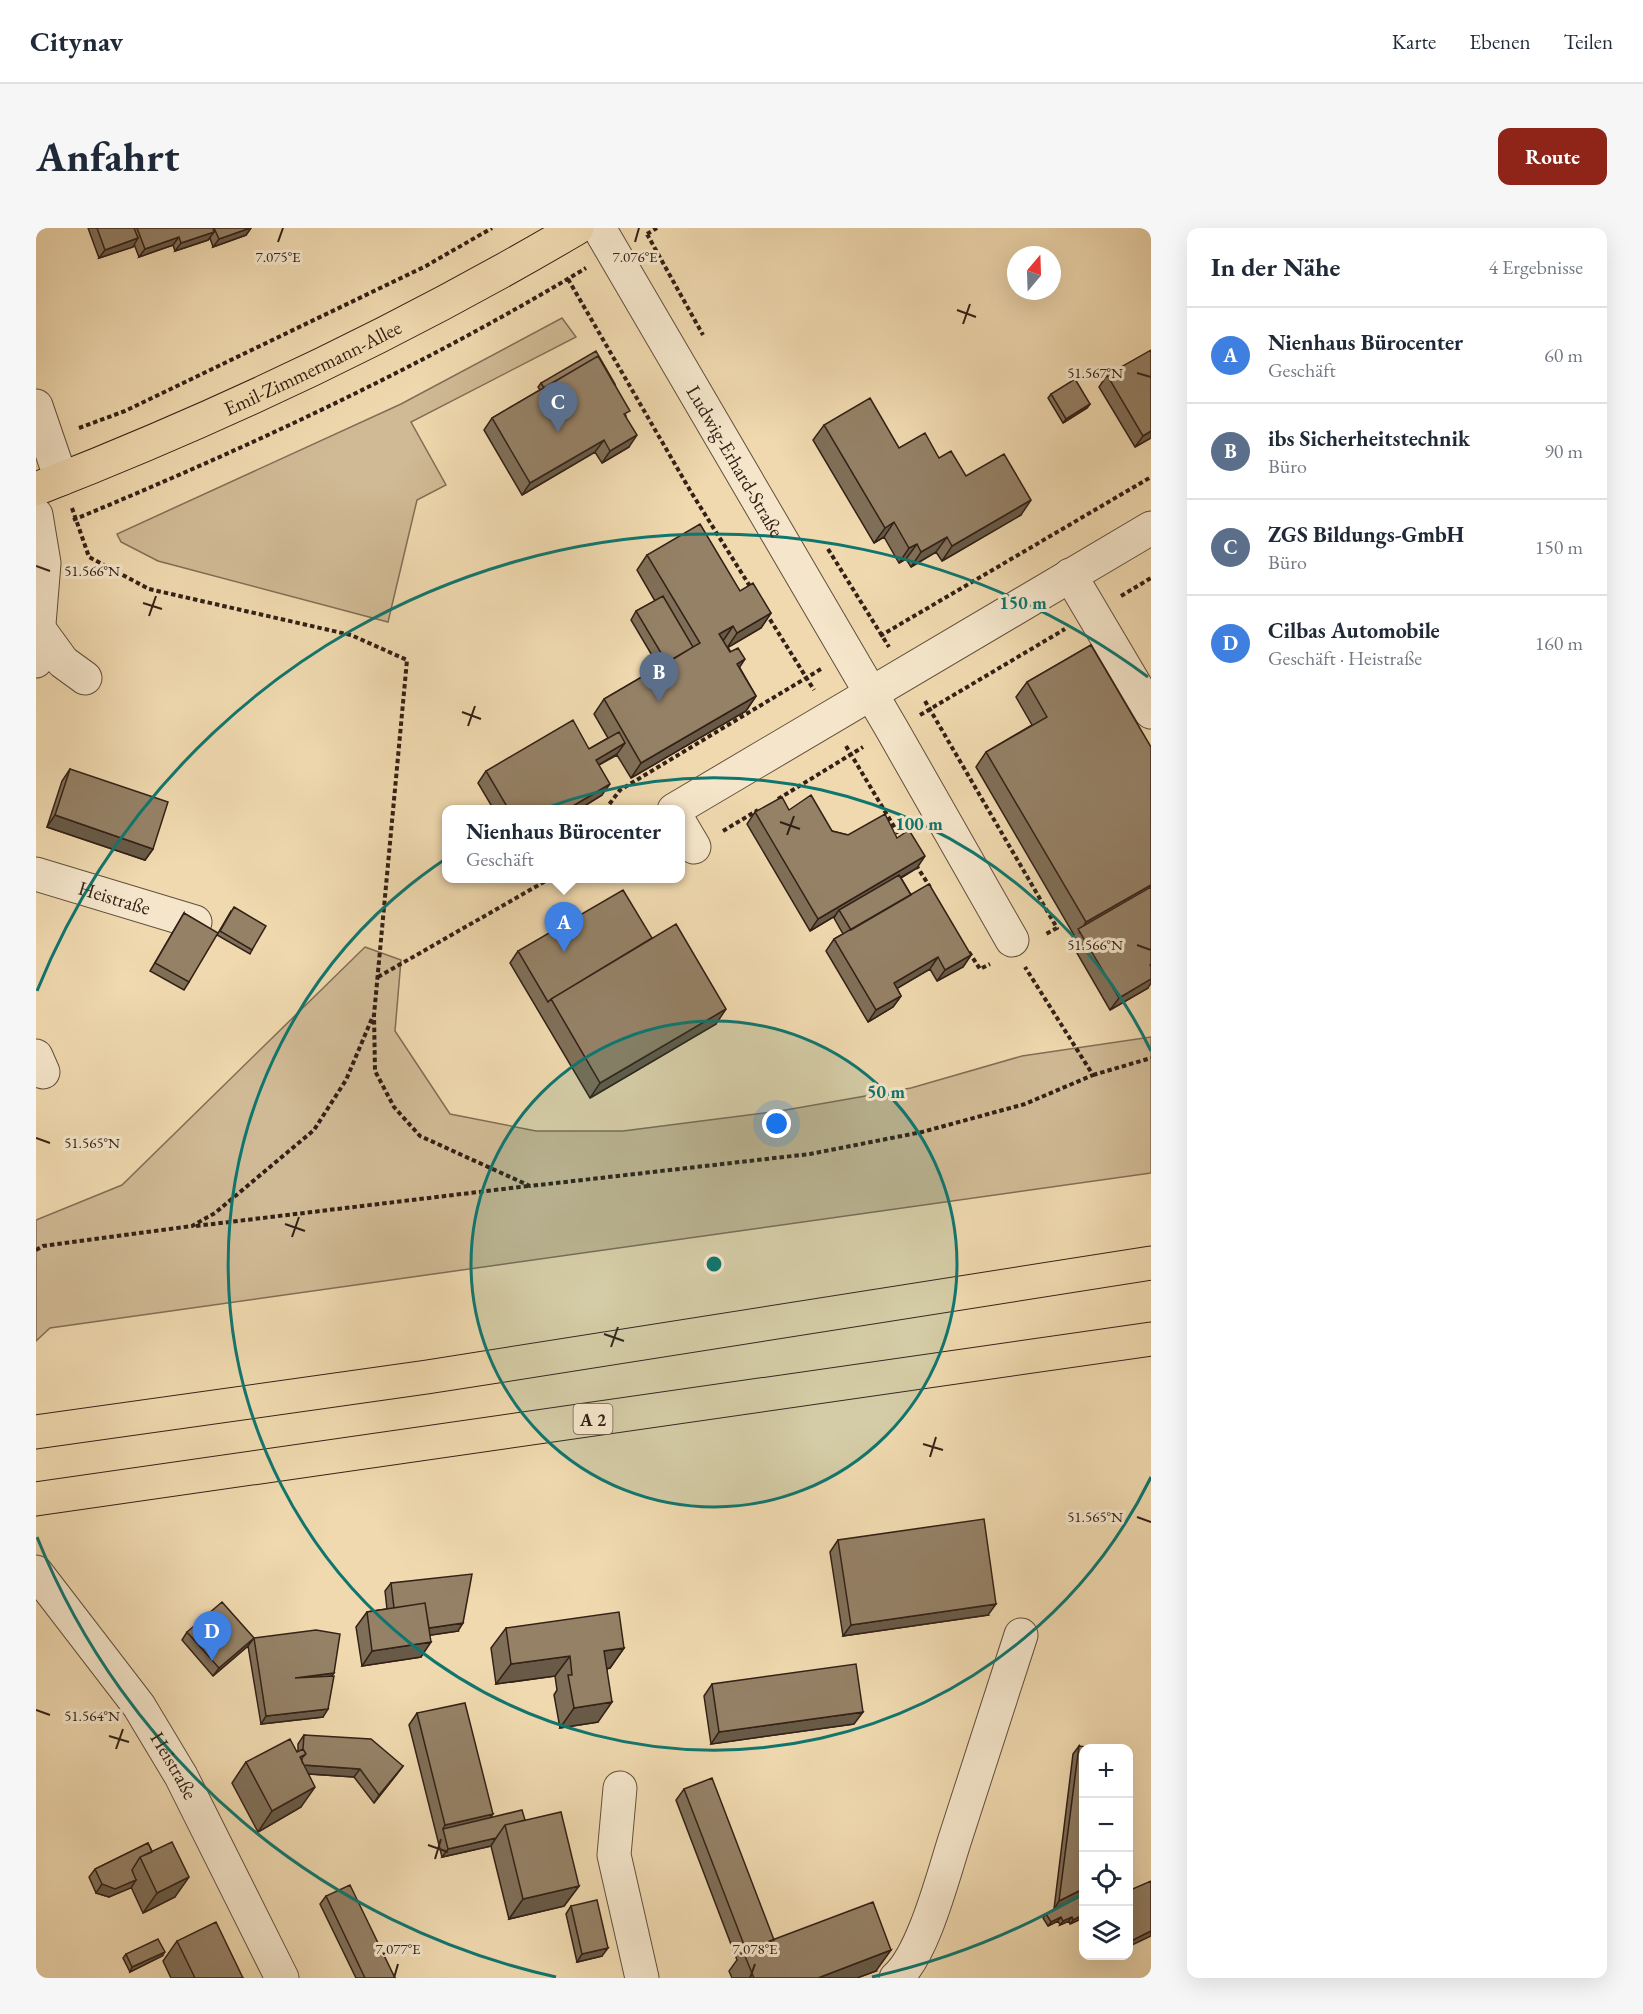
<!DOCTYPE html>
<html lang="de">
<meta charset="utf-8">
<style>
body{margin:0;font-family:"EB Garamond",serif;background:#f6f6f7;color:#1f2937}
.controls{position:absolute;right:18px;bottom:18px;display:grid;overflow:hidden;border-radius:12px;box-shadow:0 6px 24px #0002}
.controls button{width:54px;height:54px;display:grid;place-items:center;padding:0;border:0;border-bottom:2px solid #e0e1e3;background:#fff;color:#1f2937;font:30px sans-serif}
.compass{position:absolute;left:971px;top:18px;width:54px;height:54px;border-radius:50%;background:#fff;box-shadow:0 6px 24px #0002;rotate:19deg}
.you{position:absolute;left:741px;top:896px;width:21px;height:21px;margin:-15px;border:4px solid #fff;border-radius:50%;background:#1a73e8;box-shadow:0 0 0 9px #1a73e833}
.badge{display:grid;place-items:center;width:39px;height:39px;border-radius:50%;background:#8f2418;color:#fff;font-size:20px;font-weight:700}
.pin{position:absolute;translate:-50% -50px;filter:drop-shadow(0 2px 3px #0008)}
.pin::after{content:'';position:absolute;top:32px;width:21px;height:18px;background:inherit;clip-path:polygon(0 0,100% 0,50% 100%)}
.popup{position:absolute;left:406px;top:577px;width:243px;height:78px;box-sizing:border-box;display:grid;place-content:center;border-radius:12px;background:#fff;filter:drop-shadow(0 2px 4px #0005);font-size:20px;white-space:nowrap;color:#747a83}
.popup b{font-size:22px;color:#1f2937}
.popup::after{content:'';position:absolute;left:50%;top:100%;margin-left:-12px;border:12px solid transparent;border-top-color:#fff}
.list{margin:0;padding:0;list-style:none}
h2{display:flex;justify-content:space-between;align-items:center;height:78px;margin:0;padding:0 24px;font-size:26px}
h2 small{font-size:20px;font-weight:400;color:#747a83}
.list li{display:grid;grid-template-columns:39px 1fr auto;gap:18px;align-items:center;box-sizing:border-box;height:96px;padding:0 24px;border-top:2px solid #e0e1e3}
.list b{display:block;font-size:22px;white-space:nowrap}
.list p{margin:0;font-size:20px;white-space:nowrap;color:#747a83}
.list em{font-size:20px;font-style:normal;color:#747a83}
.icon{flex:none;width:33px;height:33px;fill:none;stroke:currentColor;stroke-width:2;stroke-linecap:round;stroke-linejoin:round}
.map{position:relative;flex:none;width:1115px;height:1750px;overflow:hidden;border-radius:12px}
header{display:flex;align-items:center;gap:36px;box-sizing:border-box;height:84px;padding:0 30px;background:#fff;border-bottom:2px solid #e0e1e3}
header strong{font-size:28px}
nav{display:flex;gap:33px;margin-inline-start:auto;font-size:21px}
.intro{display:flex;align-items:center;justify-content:space-between;box-sizing:border-box;height:144px;padding:0 36px}
h1{margin:0;font-size:42px}
.button{padding:15px 27px;border-radius:12px;background:#8f2418;color:#fff;font-size:21px;font-weight:700}
main{display:flex;gap:36px;padding:0 36px}
aside{flex:1;background:#fff;border-radius:12px;box-shadow:0 6px 24px #0002}
.map>svg:first-child{display:block}
.green{fill:#d0ba95;stroke:#826e56;stroke-width:1.5}
.lines{fill:none;stroke-linecap:round;stroke-linejoin:round}
.minor-casing{stroke:#624f3d;stroke-width:35}
.major-casing{stroke:#332117;stroke-width:35}
.highway-casing{stroke:#332117;stroke-width:35}
.path{stroke:#332117;stroke-width:4;stroke-dasharray:4.5 3;stroke-linecap:butt}
.minor{stroke:#f5e6cb;stroke-width:33}
.major{stroke:#f0d9af;stroke-width:33}
.highway{stroke:#f0d9af;stroke-width:33}
.wall{fill:#806f58;stroke:#332117;stroke-width:1.5}
.shaded-wall{fill:#685a47;stroke:#332117;stroke-width:1.5}
.building{fill:#958166;stroke:#332117;stroke-width:1.5}
.ticks{fill:none;stroke:#332117;stroke-width:2}
.ring{fill:none;stroke:#0f766e;stroke-width:3}
.labels{text-anchor:middle;dominant-baseline:central;stroke-width:6;stroke-linejoin:round;paint-order:stroke}
.shield{fill:#f5e6cb;stroke:#6d5c4d;stroke-width:1.5}
.shield-label{font-size:18px;font-weight:bold;fill:#332117}
.street-label{font-size:20px;fill:#332117;stroke:#f5e6cb}
.ticks-label{font-size:15px;text-anchor:middle;fill:#332117;stroke:#f5e6cb;stroke-width:6;stroke-linejoin:round;paint-order:stroke}
.centre{fill:#0f766e;stroke:#f5e6cb;stroke-width:3}
.ring-label{font-size:18px;text-anchor:middle;font-weight:bold;fill:#0f766e;stroke:#f5e6cb;stroke-width:6;stroke-linejoin:round;paint-order:stroke}
</style>
<header>
<strong>Citynav</strong>
<nav><a>Karte</a><a>Ebenen</a><a>Teilen</a></nav>
</header>
<div class="intro"><h1>Anfahrt</h1><a class="button">Route</a></div>
<main>
<div class="map">
<svg width="1115" height="1750" viewBox="0 0 1115 1750">
<rect width="100%" height="100%" fill="#f0d9af"/>
<filter id="stains"><feTurbulence type="fractalNoise" baseFrequency=".00333" numOctaves="4"/><feColorMatrix values="0 0 0 0 .2 0 0 0 0 .09 0 0 0 0 .02 0 0 0 .5 -.17"/></filter>
<radialGradient id="worn" r=".72"><stop offset=".6" stop-color="#630" stop-opacity="0"/><stop offset="1" stop-color="#630" stop-opacity=".3"/></radialGradient>
<path class="green" d="M526 90 540 109 375 194 410 257 381 272 352 394 122 333 85 314 81 306 365 176Z
M329 719 365 732 359 803 414 886 500 903H587L744 883 875 860 986 828 1115 809V945L14 1100 0 1113V992L86 957Z"/>
<g class="lines">
<defs>
<g id="minor">
<path id="s1" d="M563 0 857 503 976 712"/>
<path d="M0 178 25 251"/>
<path d="M0 287 8 335 0 433"/>
<path d="M1034 347 1115 484"/>
<path d="M3 401 27 434 49 450"/>
<path d="M638 582 1115 300"/>
<path d="M645 597 658 619"/>
<path id="s2" d="M0 646 159 694"/>
<path d="M0 828 7 844"/>
<path id="s3" d="M0 1344 103 1478 145 1548 246 1750"/>
<path d="M584 1560 578 1627 606 1750"/>
<path d="M860 1750C888 1726 908 1644 920 1608 941 1541 963 1474 985 1407"/>
</g>
<g id="major">
<path id="s4" d="M0 261C187 188 368 102 541 0"/>
</g>
<path id="highway" d="M0 1204 391 1149 1115 1035
M0 1271 1115 1111"/>
</defs>
<use href="#minor" class="minor-casing"/>
<use href="#major" class="major-casing"/>
<use href="#highway" class="highway-casing"/>
<path class="path" d="M611 6 667 107
M611 6 621 0
M532 51 655 264 715 360
M43 200 89 183 390 38 456 0
M36 280 53 329 113 361 315 407 371 432 338 787 339 843 358 879 384 908 494 958 774 926 886 904 989 876 1057 847 989 739
M37 292C213 219 386 139 550 40
M792 321 853 419
M1085 368 1115 350
M730 385 778 462
M844 408 1115 249
M889 473 1021 700 1008 707
M884 487 1029 401
M810 518 866 612
M742 571 827 519
M569 582 584 562 785 441
M687 603 722 582
M880 637 894 659
M602 653 605 650
M933 724 944 741 954 736
M342 749 515 650
M1057 847 1115 830
M160 998 492 958
M0 1022 7 1018 156 998 179 985 278 902 310 852 337 788"/>
<use href="#minor" class="minor"/>
<use href="#major" class="major"/>
<use href="#highway" class="highway"/>
</g>
<path class="wall" d="M52 0H215L210 7 177 19 174 10 172 12 139 23 137 17 103 29 98 16 97 19 63 30Z
M1071 147 1115 210 1099 219 1063 159Z
M505 155 579 157 590 188 593 219 566 235 559 224 486 267 448 202 456 190 504 162 502 159Z
M1015 166 1054 176 1051 180 1027 195 1012 170Z
M788 197 863 220 903 230 930 248 985 287 906 333 900 324 875 339 870 331 863 335 848 309 838 315 777 212Z
M611 327 704 363 735 385 725 400 692 419 720 468 710 483 595 550 581 527 563 537 566 567 542 582H458L442 555 450 543 553 521 572 510 558 486 568 471 623 439 595 392 600 383 619 373 601 342Z
M1055 417 1112 760 1074 782 1034 713 1038 707 940 539 950 524 996 497 980 469 991 454Z
M34 541 117 621 109 632 11 599 26 553Z
M753 582 796 603 812 607 861 610 881 640 865 650 875 667 935 727 927 739 901 753 894 741 861 760 865 768 857 779 832 794 790 723 798 711 807 706 798 690 799 688 774 703 711 596 719 584Z
M195 683 216 722 214 726 181 707Z
M148 685 153 754 148 762 114 743Z
M616 710 680 796 554 870 474 735 482 723Z
M802 1312 952 1387 807 1408 794 1324Z
M355 1355 422 1403 394 1407 385 1429 326 1438 320 1399 331 1384 351 1381 349 1363Z
M470 1400 588 1420 574 1440 571 1441 562 1494 524 1500 518 1467 521 1462 519 1448 460 1456 455 1420Z
M151 1404 218 1410 296 1448 287 1489 225 1496 212 1418 177 1448 146 1412Z
M676 1456 818 1496 675 1516 668 1468Z
M381 1485 454 1590 489 1592 543 1658 528 1678 473 1691 455 1618 406 1629 373 1497Z
M268 1507 367 1538 338 1575 318 1549 272 1546 265 1579 222 1604 196 1555 210 1534 262 1523V1516Z
M1043 1518 1046 1667 1018 1681 1037 1526Z
M648 1561 738 1712 840 1743 821 1750H696L693 1743 701 1732 640 1572Z
M112 1615 139 1669 107 1685 95 1659 73 1669 60 1665 53 1649 59 1641Z
M290 1668 359 1750H320L284 1676Z
M535 1678 566 1728 541 1734 530 1686Z
M1010 1686 1047 1690 1034 1696 1033 1693 1024 1697 1022 1693 1012 1698 1007 1690Z
M141 1713 207 1750H135L127 1733Z
M90 1726 126 1728 94 1744 87 1730Z"/>
<path class="shaded-wall" d="M214 0H215L210 7 177 19 183 11Z
M178 4 172 12 139 23 145 15Z
M143 9 137 17 103 29 109 21Z
M102 10 97 19 63 30 69 22Z
M1054 176 1051 180 1027 195 1030 191Z
M1115 203V210L1099 219 1107 208Z
M601 207 593 219 566 235 574 223Z
M568 212 559 224 486 267 494 255Z
M995 272 985 287 906 333 916 318Z
M858 294 848 309 838 315 849 300Z
M911 309 900 324 875 339 885 324Z
M881 316 870 331 863 335 873 320Z
M735 385 725 400 691 420 701 405Z
M697 398 687 413 683 406Z
M709 431 699 446 701 436Z
M720 468 710 483 595 550 605 535Z
M589 515 581 526 552 543 560 532Z
M574 556 566 567 542 582H530Z
M19 587 117 621 109 632 11 599Z
M889 628 881 640 805 684 803 682 799 688 774 703 782 691Z
M1115 657V666L1044 704 1050 694Z
M935 727 927 739 901 753 909 742Z
M902 729 894 741 850 767 858 755Z
M1115 751V755L1112 760 1074 782 1083 770Z
M865 768 857 779 832 794 840 782Z
M690 781 680 796 554 870 564 855Z
M960 1376 952 1387 807 1408 815 1397Z
M427 1395 422 1403 382 1409 387 1401Z
M218 1410 212 1418 177 1448 183 1440Z
M395 1414 385 1429 326 1438 336 1423Z
M588 1420 574 1440 554 1443 568 1423Z
M534 1428 519 1448 460 1456 475 1436Z
M298 1445 292 1453 259 1450Z
M576 1474 562 1494 524 1500 538 1480Z
M292 1481 287 1489 225 1496 230 1488Z
M827 1484 818 1496 675 1516 683 1504Z
M266 1537 324 1541 318 1549 260 1545Z
M367 1538 361 1546 338 1575 343 1567Z
M279 1559 265 1579 222 1604 236 1583Z
M457 1586 449 1597 407 1601 409 1597Z
M460 1610 455 1618 406 1629 412 1621Z
M153 1649 139 1669 107 1685 121 1665Z
M100 1652 95 1660 73 1669 60 1665 66 1656Z
M543 1658 528 1678 473 1691 487 1671Z
M1047 1661V1665L1046 1667 1018 1681 1023 1673Z
M1047 1687V1690L1034 1696 1037 1692Z
M1025 1689 1022 1693 1012 1698 1015 1694Z
M1036 1689 1033 1693 1024 1697 1027 1693Z
M1115 1703V1708L1092 1719 1093 1714Z
M572 1720 566 1728 541 1734 546 1726Z
M855 1722 840 1743 821 1750H782Z
M129 1724 126 1728 94 1744 96 1739Z"/>
<path class="building" d="M61 0H98L102 10 69 22Z
M101 0H177L178 4 145 15 143 9 109 21Z
M178 0H214L183 11Z
M1115 122V203L1107 208 1071 147Z
M560 123 579 156H578L562 128 508 160 505 155Z
M562 128 594 183 588 186 601 207 574 223 568 212 494 255 456 190Z
M1039 151 1054 176 1030 191 1015 166Z
M834 170 863 220 889 205 903 230 915 223 930 248 968 226 995 272 916 318 911 309 885 324 881 316 873 320 858 294 849 300 788 197Z
M664 296 704 363 717 355 735 385 701 405 697 398 683 406 694 424 702 420 709 431 701 436 720 468 605 535 568 471 664 415 611 327Z
M627 368 657 419 631 435 600 383Z
M1055 417 1115 519V657L1050 694 950 524 1011 489 991 454Z
M537 492 553 521 583 504 589 515 560 532 574 556 530 582H473L450 543Z
M34 541 132 574 117 621 19 587Z
M775 567 796 603 812 607 849 586 861 610 873 602 889 628 782 691 719 584 746 569 753 582Z
M863 647 875 667 815 702 803 682Z
M893 656 935 727 909 742 902 729 858 755 865 768 840 782 798 711Z
M1115 659V736L1114 737 1115 739V751L1083 770 1042 701Z
M587 662 616 710 515 771 512 774 482 723Z
M198 679 230 698 216 722 184 703Z
M148 685 182 705 153 754 119 735Z
M640 696 690 781 564 855 515 771Z
M948 1291 960 1376 815 1397 802 1312Z
M436 1346 427 1395 393 1400 389 1375 358 1380 355 1355Z
M186 1374 218 1410 183 1440 151 1404Z
M389 1375 395 1414 336 1423 331 1384Z
M583 1384 588 1420 568 1423 576 1474 538 1480 532 1447H536L534 1428 475 1436 470 1400Z
M280 1402 304 1406 298 1445 259 1450 298 1448 292 1481 230 1488 218 1410Z
M820 1436 827 1484 683 1504 676 1456Z
M429 1475 457 1586 409 1597 381 1485Z
M268 1507 335 1511 367 1538 343 1567 324 1541 268 1537 266 1534V1530L270 1526 267 1521Z
M254 1511 261 1524 267 1521 270 1526 264 1529 279 1559 236 1583 210 1534Z
M1043 1518 1064 1521H1047V1661L1023 1673Z
M676 1550 738 1712 710 1722 648 1561Z
M486 1582 489 1592 469 1597 460 1610 412 1621 407 1601Z
M525 1584 543 1658 487 1671 469 1597Z
M136 1614 153 1649 121 1665 104 1629Z
M112 1615 116 1624 104 1629 96 1642 100 1652 79 1661 66 1656 59 1641Z
M1115 1653V1703L1093 1714 1092 1663Z
M314 1657 359 1750H329L290 1668Z
M1047 1667V1687L1037 1692 1036 1689 1027 1693 1025 1689 1015 1694 1010 1686Z
M561 1672 572 1720 546 1726 535 1678Z
M837 1674 855 1722 782 1750H718L707 1723Z
M180 1694 207 1750H159L141 1713Z
M122 1711 129 1724 96 1739 90 1726Z"/>
<path class="ticks" d="M242 14 247 0M599 14 603 0M921 82 940 89M927 96 934 76M1101 145 1115 149M0 338 14 343M107 375 126 381M113 388 120 368M426 484 445 491M432 498 439 478M744 594 764 601M751 607 758 588M1101 717 1115 722M0 910 14 915M249 996 269 1003M256 1009 263 989M568 1106 588 1113M575 1119 582 1099M887 1216 907 1222M894 1229 900 1209M1101 1289 1115 1294M0 1482 14 1487M73 1508 93 1514M80 1521 87 1501M392 1617 412 1624M399 1631 405 1611M358 1750 362 1736M714 1750 719 1736"/>
<circle cx="678" cy="1036" r="243" fill="#0f766e" fill-opacity=".12"/>
<g class="ring">
<circle cx="678" cy="1036" r="243"/>
<path d="M1115 1249A486 486 0 1 1 1115 823"/>
<path d="M1043 1668A730 730 0 0 1 836 1749M520 1749A730 730 0 0 1 1 1309M1 763A730 730 0 0 1 1112 449"/>
</g>
<g class="labels">
<rect class="shield" x="537.5" y="1176" width="39" height="30" rx="4.5"/>
<g class="shield-label">
<text x="557" y="1191">A 2</text>
</g>
<g class="street-label">
<text stroke="none"><textPath href="#s4" startOffset="302">Emil-Zimmermann-Allee</textPath></text>
<text stroke="none"><textPath href="#s1" startOffset="270">Ludwig-Erhard-Straße</textPath></text>
<text stroke="none"><textPath href="#s2" startOffset="82">Heistraße</textPath></text>
<text stroke="none"><textPath href="#s3" startOffset="238">Heistraße</textPath></text>
</g>
</g>
<g class="ticks-label">
<text x="242" y="34">7.075°E</text>
<text x="599" y="34">7.076°E</text>
<text x="1059" y="150">51.567°N</text>
<text x="56" y="348">51.566°N</text>
<text x="1059" y="722">51.566°N</text>
<text x="56" y="920">51.565°N</text>
<text x="1059" y="1294">51.565°N</text>
<text x="56" y="1493">51.564°N</text>
<text x="362" y="1726">7.077°E</text>
<text x="719" y="1726">7.078°E</text>
</g>
<circle cx="678" cy="1036" r="9" class="centre"/>
<g class="ring-label">
<text x="987" y="381">150 m</text>
<text x="883" y="602">100 m</text>
<text x="850" y="870">50 m</text>
</g>
<rect width="100%" height="100%" filter="url(#stains)"/>
<rect width="100%" height="100%" fill="url(#worn)"/>
</svg>
<div class="controls">
<button>+</button>
<button>−</button>
<button><svg class="icon" aria-label="locate" viewBox="0 0 24 24"><circle cx="12" cy="12" r="6"/><path d="M12 2v4M12 18v4M2 12h4M18 12h4"/></svg></button>
<button><svg class="icon" aria-label="layers" viewBox="0 0 24 24"><path d="M12 4l9 5-9 5-9-5zM3 14l9 5 9-5"/></svg></button>
</div>
<svg class="compass" viewBox="-18 -18 36 36"><path d="M0-13l5 13h-10z" fill="#e53935"/><path d="M0 13l5-13h-10z" fill="#747a83"/></svg>
<div class="you"></div>
<div class="pin badge" style="left:528px;top:724px;background:#3f7fe0">A</div>
<div class="popup"><b>Nienhaus Bürocenter</b>Geschäft</div>
<div class="pin badge" style="left:623px;top:474px;background:#5c6f8a">B</div>
<div class="pin badge" style="left:522px;top:204px;background:#5c6f8a">C</div>
<div class="pin badge" style="left:176px;top:1433px;background:#3f7fe0">D</div>
</div>
<aside>
<h2>In der Nähe<small>4 Ergebnisse</small></h2>
<ul class="list">
<li><span class="badge" style="background:#3f7fe0">A</span><div><b>Nienhaus Bürocenter</b><p>Geschäft</p></div><em>60 m</em></li>
<li><span class="badge" style="background:#5c6f8a">B</span><div><b>ibs Sicherheitstechnik</b><p>Büro</p></div><em>90 m</em></li>
<li><span class="badge" style="background:#5c6f8a">C</span><div><b>ZGS Bildungs-GmbH</b><p>Büro</p></div><em>150 m</em></li>
<li><span class="badge" style="background:#3f7fe0">D</span><div><b>Cilbas Automobile</b><p>Geschäft · Heistraße</p></div><em>160 m</em></li>
</ul>
</aside>
</main>
